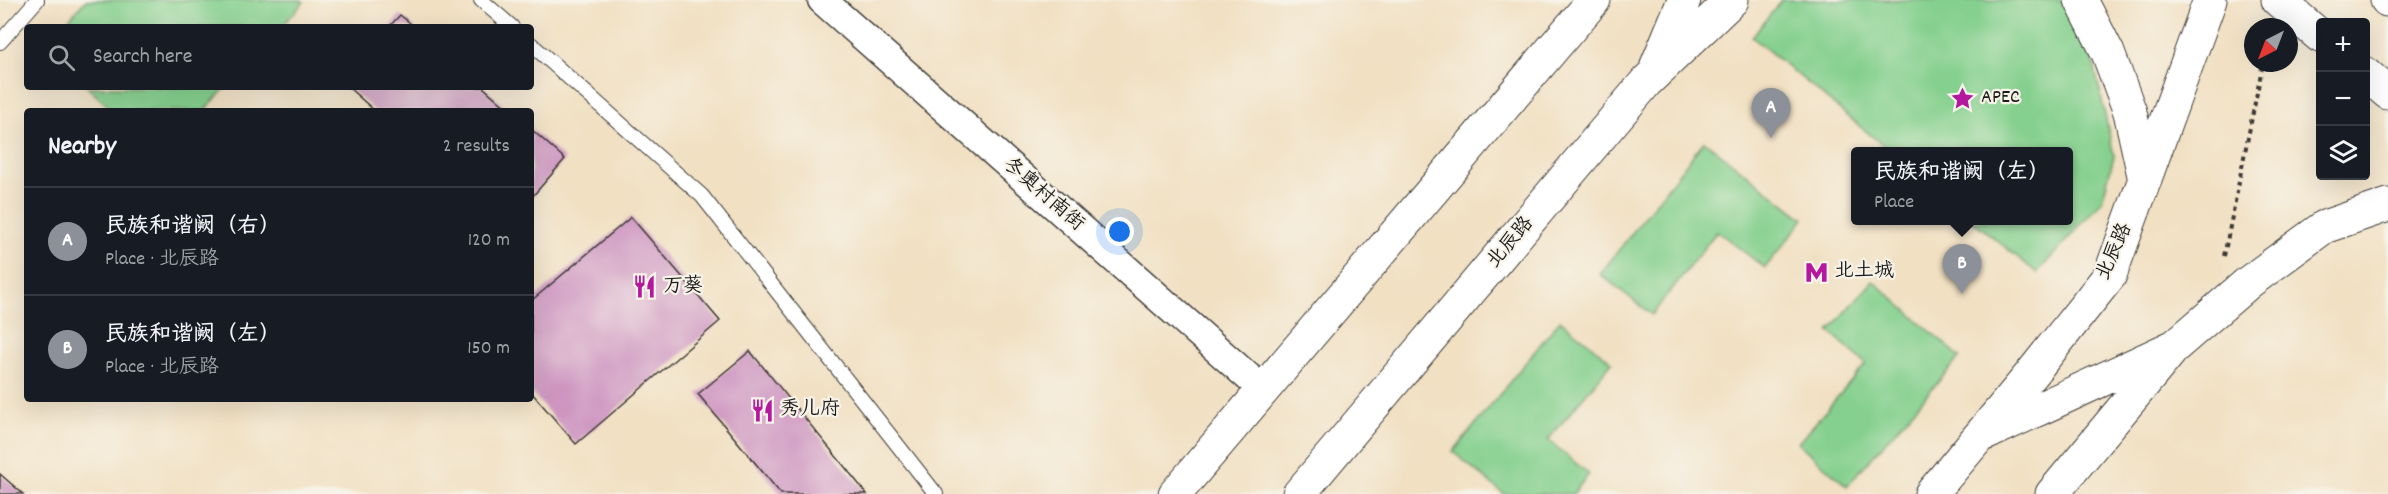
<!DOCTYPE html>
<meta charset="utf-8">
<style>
body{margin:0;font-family:Dekko,"LXGW WenKai TC",sans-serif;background:#20242c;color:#f1f3f6}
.controls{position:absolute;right:18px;top:18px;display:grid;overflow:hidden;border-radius:6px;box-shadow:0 6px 24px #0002}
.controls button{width:54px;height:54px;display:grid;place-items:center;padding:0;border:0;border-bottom:2px solid #363941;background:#171b24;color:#f1f3f6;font:30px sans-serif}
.compass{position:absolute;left:2244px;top:18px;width:54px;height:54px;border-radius:50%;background:#171b24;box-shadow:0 6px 24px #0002;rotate:222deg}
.you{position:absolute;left:1120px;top:232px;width:21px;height:21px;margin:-15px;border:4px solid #fff;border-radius:50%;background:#1a73e8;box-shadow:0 0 0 9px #1a73e833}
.badge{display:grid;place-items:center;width:39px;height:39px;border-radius:50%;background:#8c9099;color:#fff;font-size:20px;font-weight:700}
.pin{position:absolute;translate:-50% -50px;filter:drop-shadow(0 2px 3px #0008)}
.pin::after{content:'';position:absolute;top:32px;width:21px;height:18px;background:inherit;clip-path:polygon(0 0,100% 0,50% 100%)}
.popup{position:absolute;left:1851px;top:147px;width:222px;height:78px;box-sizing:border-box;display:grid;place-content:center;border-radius:6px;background:#171b24;filter:drop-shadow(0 2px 4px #0005);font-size:20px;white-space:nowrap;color:#9ea1a6}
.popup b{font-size:22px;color:#f1f3f6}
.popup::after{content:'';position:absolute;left:50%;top:100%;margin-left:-12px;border:12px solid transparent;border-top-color:#171b24}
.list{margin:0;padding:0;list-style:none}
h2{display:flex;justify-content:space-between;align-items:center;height:78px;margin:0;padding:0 24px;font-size:26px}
h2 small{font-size:20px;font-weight:400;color:#9ea1a6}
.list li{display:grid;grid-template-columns:39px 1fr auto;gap:18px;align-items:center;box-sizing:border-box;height:108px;padding:0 24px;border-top:2px solid #363941}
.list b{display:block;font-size:22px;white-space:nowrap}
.list p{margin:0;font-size:20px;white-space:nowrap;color:#9ea1a6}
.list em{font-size:20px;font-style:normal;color:#9ea1a6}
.icon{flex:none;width:33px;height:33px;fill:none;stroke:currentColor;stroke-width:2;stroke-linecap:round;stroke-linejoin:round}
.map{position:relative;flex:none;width:2388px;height:494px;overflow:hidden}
.search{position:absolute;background:#171b24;box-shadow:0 6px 24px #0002;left:24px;top:24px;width:510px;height:66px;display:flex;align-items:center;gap:15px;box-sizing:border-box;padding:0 21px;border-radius:6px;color:#9ea1a6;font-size:22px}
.panel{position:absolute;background:#171b24;box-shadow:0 6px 24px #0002;left:24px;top:108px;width:510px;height:294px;border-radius:6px}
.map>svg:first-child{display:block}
.green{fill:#85d08e;stroke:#507655;stroke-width:1.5}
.building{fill:#ce95c1}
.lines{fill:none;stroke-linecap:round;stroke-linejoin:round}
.lane-casing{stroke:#3c3935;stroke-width:16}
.street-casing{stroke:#3c3935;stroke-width:31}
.secondary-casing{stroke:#3c3935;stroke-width:35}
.primary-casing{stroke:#3c3935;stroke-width:35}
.path{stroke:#3c3935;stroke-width:4;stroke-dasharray:4.5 4.5;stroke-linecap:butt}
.lane{stroke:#fff;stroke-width:14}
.street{stroke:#fff;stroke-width:28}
.secondary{stroke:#fff;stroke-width:33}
.primary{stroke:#fff;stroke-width:33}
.labels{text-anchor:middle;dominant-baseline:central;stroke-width:4.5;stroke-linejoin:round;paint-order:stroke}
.poi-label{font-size:20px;fill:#1c1c1c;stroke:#f7f3e8;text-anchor:start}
.street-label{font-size:20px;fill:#1c1c1c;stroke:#f7f3e8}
</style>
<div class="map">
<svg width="2388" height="494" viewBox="0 0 2388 494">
<rect width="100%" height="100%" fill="#f7f3e8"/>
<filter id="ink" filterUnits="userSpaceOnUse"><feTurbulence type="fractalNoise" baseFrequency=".0167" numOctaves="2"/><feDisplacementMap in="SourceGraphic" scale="12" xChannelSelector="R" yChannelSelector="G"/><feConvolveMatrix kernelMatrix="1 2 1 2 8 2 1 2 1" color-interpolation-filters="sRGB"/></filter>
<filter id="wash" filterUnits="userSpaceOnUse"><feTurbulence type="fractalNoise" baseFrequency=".008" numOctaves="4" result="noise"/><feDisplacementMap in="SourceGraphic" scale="24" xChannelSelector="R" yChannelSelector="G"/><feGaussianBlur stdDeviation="1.35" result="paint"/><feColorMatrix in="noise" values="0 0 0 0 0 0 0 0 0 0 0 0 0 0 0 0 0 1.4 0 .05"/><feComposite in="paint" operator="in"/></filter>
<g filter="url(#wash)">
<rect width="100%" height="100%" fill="#f1e0c2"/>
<path class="green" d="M86 0H301L304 2 281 27H62Z
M1782 0H2068L2094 65 2114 156 2102 201 2037 273 1973 221 2068 220V152L1890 151 1752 37Z
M87 87H226L204 111H114Z
M1704 141 1804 219 1765 268 1717 231 1652 315 1600 274Z
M1873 281 1960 357 1847 486 1798 443 1866 364 1829 331Z
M1560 320 1612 362 1548 440 1589 474 1573 494H1504L1453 452Z"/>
<g id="blocks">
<path class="building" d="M400 15 415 27H389Z
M348 87H483L510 111H375Z
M531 129 565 159 531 198Z
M631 217 720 321 576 444 531 392V301Z
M750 351 867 494H781L698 394Z
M0 474 23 494H0Z"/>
</g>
</g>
<g filter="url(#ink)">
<use href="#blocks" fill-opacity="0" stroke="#3c3935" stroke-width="1.5"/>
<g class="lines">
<defs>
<path id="lane" d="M481 0 512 27
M0 42 37 0
M531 44 702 196 936 494"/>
<path id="street" d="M822 0 1263 390"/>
<path id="secondary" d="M2081 0 2108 53 2130 112 2145 180
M1657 65 1684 0
M1987 433 2175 346 2249 282 2324 227 2388 205
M1175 494 1594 0
M1299 494 1646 82 1732 0
M1931 494 2032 373 2110 275 2210 0
M2052 494 2170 352"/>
<path id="primary" d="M2278 0 2320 36
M2387 0H2388
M2366 74 2388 93"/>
</defs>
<use href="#lane" class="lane-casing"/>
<use href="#street" class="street-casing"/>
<use href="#secondary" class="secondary-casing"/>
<use href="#primary" class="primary-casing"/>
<path class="path" d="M2224 256 2263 63"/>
<use href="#lane" class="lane"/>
<use href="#street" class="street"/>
<use href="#secondary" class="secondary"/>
<use href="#primary" class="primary"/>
</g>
</g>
<defs>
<symbol id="sight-bare" viewBox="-9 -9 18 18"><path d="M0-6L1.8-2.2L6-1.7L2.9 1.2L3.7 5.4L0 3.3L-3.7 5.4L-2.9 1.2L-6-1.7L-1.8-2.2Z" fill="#b5179e" stroke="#f7f3e8" stroke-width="2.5" paint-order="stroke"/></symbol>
<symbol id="metro-bare" viewBox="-9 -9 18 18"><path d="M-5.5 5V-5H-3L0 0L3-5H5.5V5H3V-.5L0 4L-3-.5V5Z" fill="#b5179e" stroke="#f7f3e8" stroke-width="2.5" paint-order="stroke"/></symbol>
<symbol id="restaurant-bare" viewBox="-9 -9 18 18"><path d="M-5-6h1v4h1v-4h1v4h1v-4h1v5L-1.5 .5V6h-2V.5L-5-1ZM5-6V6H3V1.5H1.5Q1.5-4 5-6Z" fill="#b5179e" stroke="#f7f3e8" stroke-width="2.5" paint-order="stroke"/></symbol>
</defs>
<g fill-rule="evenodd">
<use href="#sight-bare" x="1946" y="82" width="33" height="33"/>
<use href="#metro-bare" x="1800" y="256" width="33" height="33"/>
<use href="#restaurant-bare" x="628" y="270" width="33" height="33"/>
<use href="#restaurant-bare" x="746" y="394" width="33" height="33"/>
</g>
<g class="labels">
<g class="poi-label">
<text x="1981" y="98">APEC</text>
<text x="1834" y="272">北土城</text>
<text x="663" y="287">万葵</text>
<text x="780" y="410">秀儿府</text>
</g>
<g class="street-label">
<text transform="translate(1043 195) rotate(41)">冬奥村南街</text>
<text transform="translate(1511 243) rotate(-50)">北辰路</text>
<text transform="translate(2115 252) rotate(-66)">北辰路</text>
</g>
</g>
</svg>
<div class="controls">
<button>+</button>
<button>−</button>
<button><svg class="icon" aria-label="layers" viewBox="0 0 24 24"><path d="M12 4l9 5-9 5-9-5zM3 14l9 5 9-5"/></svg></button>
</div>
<svg class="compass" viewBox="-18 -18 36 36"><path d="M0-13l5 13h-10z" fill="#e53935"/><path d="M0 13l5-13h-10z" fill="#9ea1a6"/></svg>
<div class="you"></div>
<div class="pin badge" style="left:1771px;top:138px">A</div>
<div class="pin badge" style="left:1962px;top:294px">B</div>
<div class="popup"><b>民族和谐阙（左）</b>Place</div>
<div class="search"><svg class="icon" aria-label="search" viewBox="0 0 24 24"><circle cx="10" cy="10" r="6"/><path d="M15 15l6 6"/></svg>Search here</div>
<section class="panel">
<h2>Nearby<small>2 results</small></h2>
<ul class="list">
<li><span class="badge">A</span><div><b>民族和谐阙（右）</b><p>Place · 北辰路</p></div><em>120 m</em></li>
<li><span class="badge">B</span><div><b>民族和谐阙（左）</b><p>Place · 北辰路</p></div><em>150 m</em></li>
</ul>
</section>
</div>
